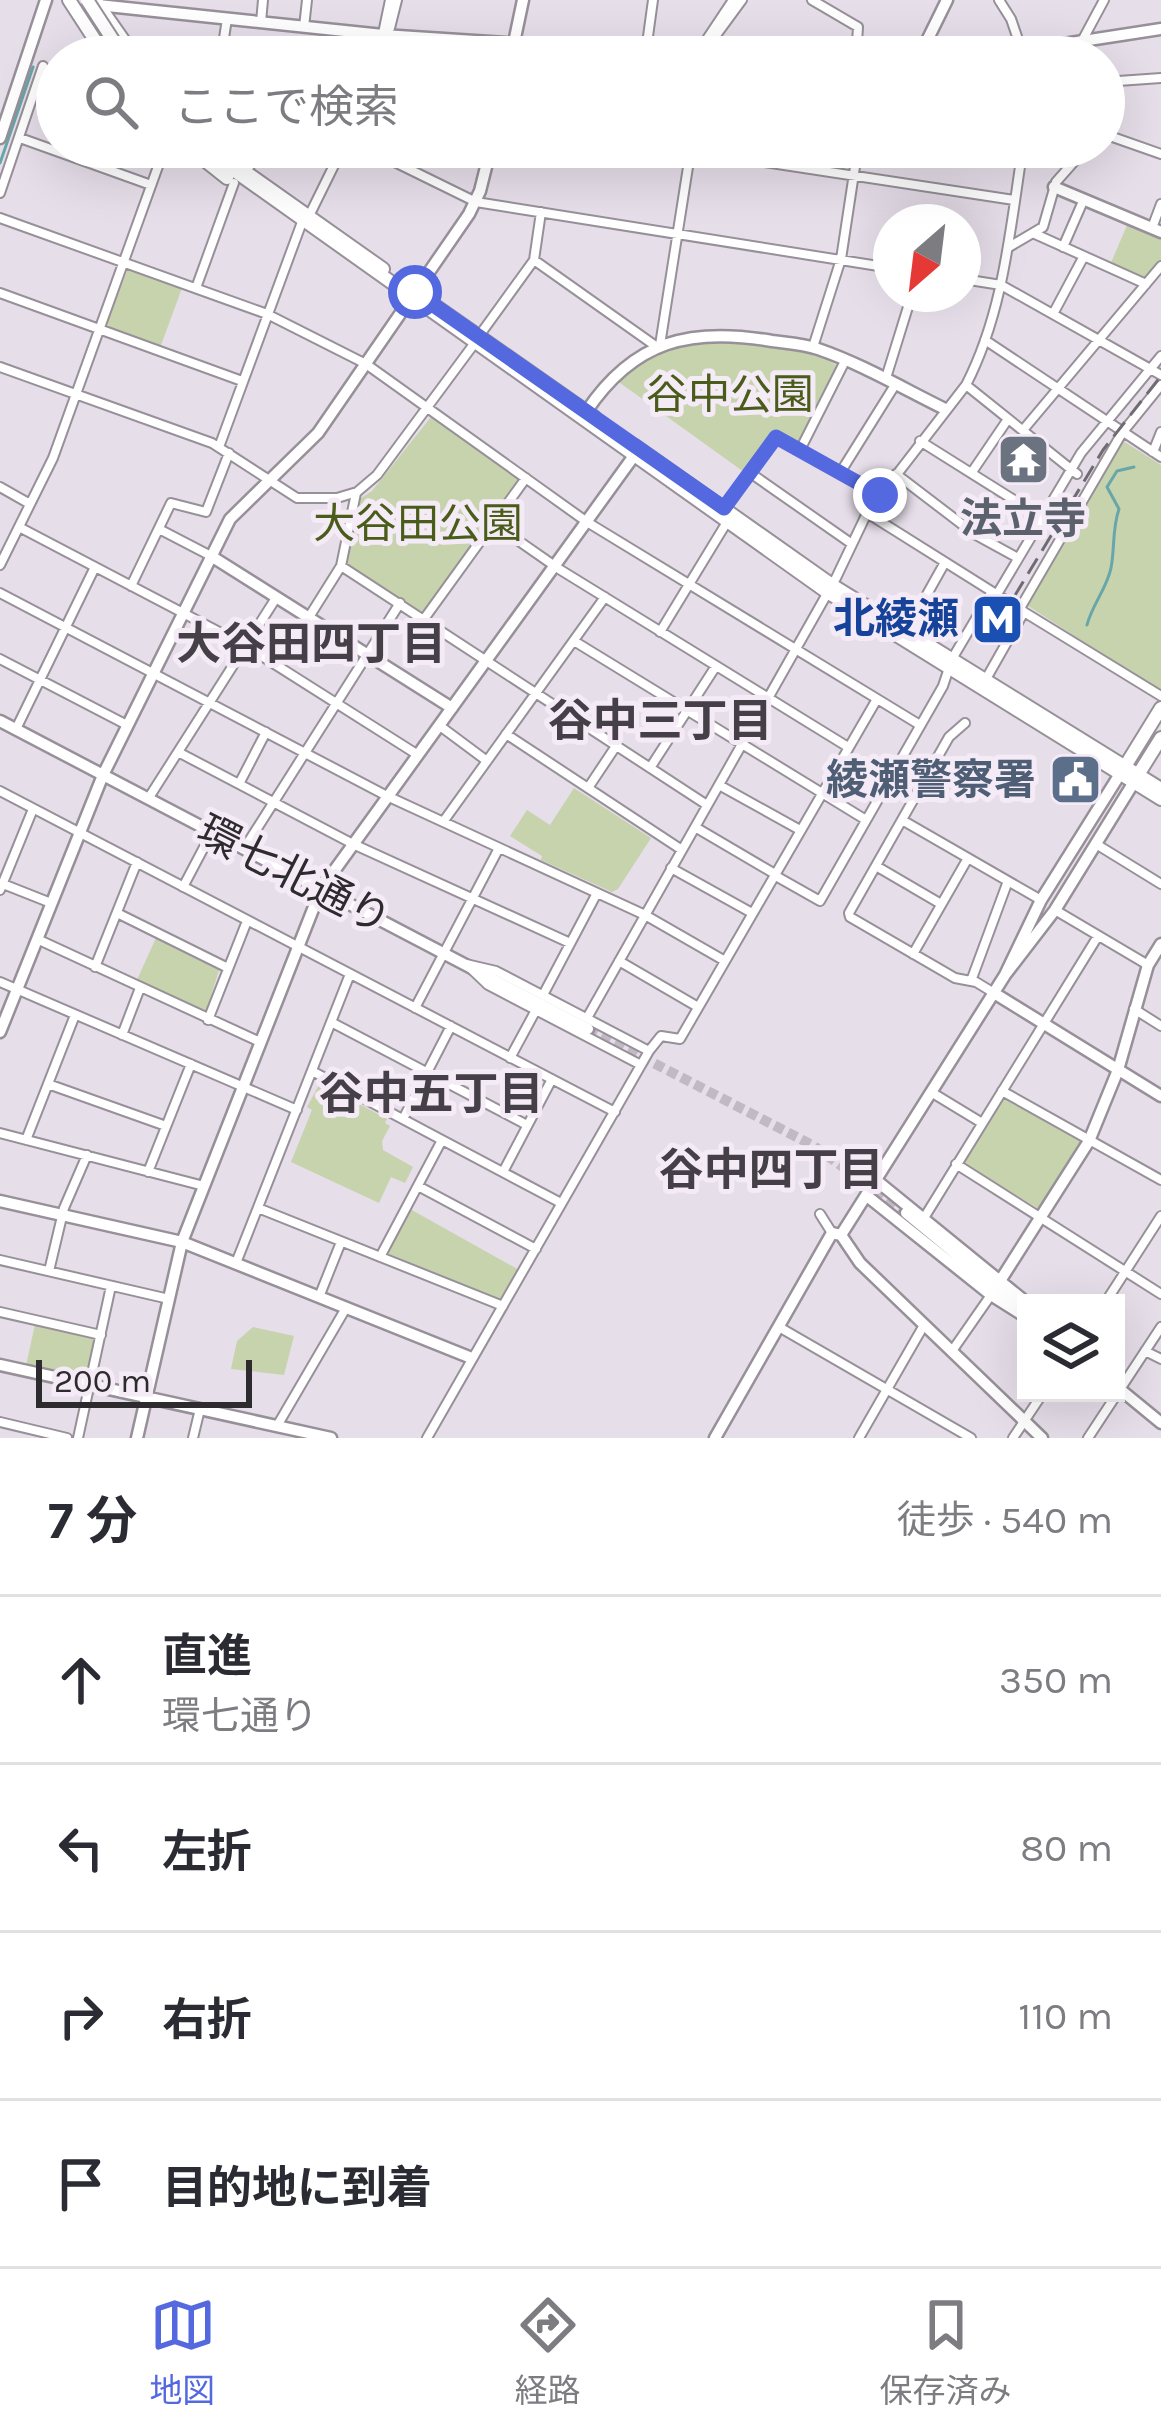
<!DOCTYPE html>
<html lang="ja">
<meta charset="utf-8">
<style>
body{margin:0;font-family:Karla,"Noto Sans JP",sans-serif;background:#f2f2f3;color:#2b2b33}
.controls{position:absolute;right:36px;bottom:36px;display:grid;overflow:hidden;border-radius:0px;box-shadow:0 12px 48px #0002}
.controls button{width:108px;height:108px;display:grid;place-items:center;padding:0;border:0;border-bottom:3px solid #e1e1e2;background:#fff;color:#2b2b33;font:60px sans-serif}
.compass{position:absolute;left:873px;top:204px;width:108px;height:108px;border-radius:50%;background:#fff;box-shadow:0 12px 48px #0002;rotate:208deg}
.scale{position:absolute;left:36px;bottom:30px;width:216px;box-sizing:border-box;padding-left:12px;border:6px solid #2e2b2f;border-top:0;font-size:33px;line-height:42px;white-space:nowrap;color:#2e2b2f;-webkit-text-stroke:9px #f4ebf6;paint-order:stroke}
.stop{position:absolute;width:36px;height:36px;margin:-27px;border:9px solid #5469df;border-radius:50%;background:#fff}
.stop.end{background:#5469df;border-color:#fff;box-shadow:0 3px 12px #0008}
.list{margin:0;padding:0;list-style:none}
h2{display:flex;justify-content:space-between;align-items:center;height:156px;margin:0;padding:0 48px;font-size:51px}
h2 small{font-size:39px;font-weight:400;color:#7c7c81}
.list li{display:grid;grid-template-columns:78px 1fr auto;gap:36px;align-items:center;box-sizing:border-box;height:168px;padding:0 48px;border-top:3px solid #e1e1e2}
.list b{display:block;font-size:45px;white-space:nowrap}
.list p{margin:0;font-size:39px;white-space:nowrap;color:#7c7c81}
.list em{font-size:39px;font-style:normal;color:#7c7c81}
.icon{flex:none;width:66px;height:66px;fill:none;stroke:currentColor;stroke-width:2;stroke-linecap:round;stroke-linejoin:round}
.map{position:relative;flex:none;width:1161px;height:1438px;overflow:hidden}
.search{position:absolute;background:#fff;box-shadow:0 12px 48px #0002;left:36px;right:36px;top:36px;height:132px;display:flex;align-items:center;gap:30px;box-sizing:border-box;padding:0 42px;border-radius:66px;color:#7c7c81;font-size:45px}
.sheet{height:828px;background:#fff}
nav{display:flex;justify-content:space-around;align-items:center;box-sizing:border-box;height:168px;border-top:3px solid #e1e1e2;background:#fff;font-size:33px;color:#7c7c81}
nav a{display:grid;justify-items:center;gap:6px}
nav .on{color:#5469df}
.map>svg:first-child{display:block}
.green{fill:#c6d3ad}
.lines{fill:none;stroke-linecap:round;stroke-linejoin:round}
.stream{stroke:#68a6a9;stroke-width:3}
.secondary-tunnel{stroke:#c1bac4;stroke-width:10;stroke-dasharray:10 5;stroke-linecap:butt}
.street-casing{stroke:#979099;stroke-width:12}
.secondary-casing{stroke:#979099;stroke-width:15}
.primary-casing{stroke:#979099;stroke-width:16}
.street{stroke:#fff;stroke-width:8}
.secondary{stroke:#fff;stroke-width:10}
.primary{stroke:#fff;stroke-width:12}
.rail{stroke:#706b72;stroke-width:3;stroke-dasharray:18 9;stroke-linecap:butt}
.primary-bridge-casing{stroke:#979099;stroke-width:16;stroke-linecap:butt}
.primary-bridge{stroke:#fff;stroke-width:12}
.route{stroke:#5469df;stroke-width:15}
.labels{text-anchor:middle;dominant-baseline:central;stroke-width:10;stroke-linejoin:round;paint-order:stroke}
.park-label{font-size:42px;fill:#4a5c1a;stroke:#f4ebf6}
.worship-label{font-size:42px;font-weight:bold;fill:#5b616d;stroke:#f4ebf6}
.transit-label{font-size:42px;font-weight:bold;fill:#164399;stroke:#f4ebf6;text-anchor:end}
.service-label{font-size:42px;font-weight:bold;fill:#4e5e75;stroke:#f4ebf6;text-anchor:end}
.street-label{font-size:42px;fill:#2e2b2f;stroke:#f4ebf6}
.neighbourhood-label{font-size:45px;font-weight:bold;fill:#453f47;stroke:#f4ebf6}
</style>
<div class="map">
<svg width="1161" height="1438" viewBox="0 0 1161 1438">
<rect width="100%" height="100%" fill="#e6dee9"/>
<path class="green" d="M1128 223 1161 237V262L1147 278 1110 265Z
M128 269 182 288 160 348 108 329 106 324Z
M733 339 815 353 838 366 799 442 772 431 744 472 616 380C662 349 677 342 733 339Z
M431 417 519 480 424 613 347 566 358 500 372 491Z
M1123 441 1161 465V690L1158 691 1027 605Z
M574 788 651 838 618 889 612 892 541 860 542 856 510 836 527 810 550 825Z
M156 938 219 970 206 1012 136 982Z
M320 1083 387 1119 385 1123 390 1126 382 1141 383 1150 413 1167 405 1183 391 1177 379 1203 291 1162 312 1110 307 1107Z
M1004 1097 1082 1140 1041 1210 963 1163Z
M410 1209 519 1270 502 1301 387 1253Z
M35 1324 95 1338 86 1379 26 1366Z
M253 1327 294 1336 284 1375 231 1369 237 1341Z"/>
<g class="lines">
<path class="stream" d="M0 163 33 67
M1087 625C1092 605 1107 588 1111 568 1115 547 1112 529 1119 509L1107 487 1117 471 1134 467"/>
<path class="secondary-tunnel" d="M588 1029 814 1146 906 1213"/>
<defs>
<path id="street" d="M812 0 858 27 856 57
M999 0 1011 19 1024 57
M261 22 263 0
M304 27 307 0
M383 35 390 28 397 0
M646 51 653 0
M697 54 733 0
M705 55 706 49 742 0
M221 57 227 19
M378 57 390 0
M1082 57V41L1104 0
M1104 82 1161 78
M1104 134 1161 154
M20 138 151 185
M364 147 476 202 891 268
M665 147 1014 200
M0 193 43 66
M309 216 343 147
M0 218 267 314 366 364 587 522 920 725
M1152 228 1161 204
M1035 234 1146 284
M1009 247 1043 227 1056 182 1087 147
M1063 247 1084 199
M534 260 657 347
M963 279 1001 285 1161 375
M196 288 234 183
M0 293 242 381
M1053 314 1084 256
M479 336 534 260 541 212
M985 340 1161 457
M660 345 691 148
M813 347 841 259 858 147
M0 367 212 443 297 498H337L357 492 377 475 474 344
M886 378 912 294
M966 385 1077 474
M1023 430 1161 266
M920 441 1041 517
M219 447 302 222
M800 450 845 361
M1153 452 1161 432
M749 472 852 544
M972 472 1008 419
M840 473 895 385
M896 474 976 535 1018 558
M0 487 30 504
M724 508 776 437 879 495
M867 513 1023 611
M493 523 559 569 848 747
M19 527 246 646 418 755
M159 529 211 556
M0 565 53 458 165 147
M341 566 707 805
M131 586 171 503 206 512 229 453
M0 593 387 796 645 915 725 961
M996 596 1081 453 1161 356
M1019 610 1122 433 1161 385
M309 617 341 566 356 493
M424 619 526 478
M907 630 944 564
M660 632 727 522
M574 641 866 820
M0 659 127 725
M952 659 991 593
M986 679 1024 612 1161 696
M965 723 949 737 849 913 850 917 955 978 976 982 994 993
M440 726 487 761
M16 729 95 567
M506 734 682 850
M178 752 353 844 570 943
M650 768 716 666
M239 784 266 732
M719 785 800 830
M588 788 616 746
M0 791 615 1112
M148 799 276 598
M902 820 1041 900
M443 822 605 597
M695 827 775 874
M1096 844 1161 884
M244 849 400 603
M876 866 941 904
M671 868 752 913
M774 875 820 901 943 686 949 668
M3 884 51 903
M183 887 212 832
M0 890 33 809
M1055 910 1148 965
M117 913 228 968
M37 939 260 1042
M913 954 968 858
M619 961 698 1007
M466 964 496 971 649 1051 641 1065 488 985Z
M95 967 137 862
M971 981 1008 881
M0 982 297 1110
M543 995 597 893
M415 1008 499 848
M1134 1009 1161 1026
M587 1018 836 578 867 513 966 385C1004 311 1010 229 1023 147
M208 1020 247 921
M331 1022 527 1125
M122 1035 140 988
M649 1051 661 1036 680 1039 877 699
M510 1058 536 1010
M312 1071 561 1203
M48 1084 166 1126
M1002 1091 1161 1180
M931 1092 982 1123
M403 1119 451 1026
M0 1133 204 1186
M26 1140 75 1015
M956 1164 1161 1294
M148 1172 191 1064
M503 1172 552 1079
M418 1186 536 1249
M258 1208 503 1306
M820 1214 832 1233
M924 1218 1098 936
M380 1257 442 1140
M0 1260 169 1299
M236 1263 350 974
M49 1271 64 1208 87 1155
M319 1297 341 1242
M1105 1303 1161 1216
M0 1312 101 1335
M779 1327 971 1438
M952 1351 991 1295
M1145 1351 1161 1359
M0 1422 67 1438
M277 1426 346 1308
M78 1438 111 1286
M193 1438 200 1409
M427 1438 641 1065
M859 1438 924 1325
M1013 1438 1043 1393
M1088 1438 1161 1327"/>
<path id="secondary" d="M98 5 383 35 726 57
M511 57 523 0
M919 57 947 0
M979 57 1161 29
M0 138 46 0
M1054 187 1161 232
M586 412C634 340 691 327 772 341 787 343 804 344 818 349 862 364 904 389 945 409
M211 556 452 708
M0 721 588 1029
M1120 774 1041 900 1005 975 1055 910 1134 782
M994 993 1161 1096
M0 1032 103 775 230 519 318 433 469 214 480 191 491 147
M877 1181 1027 1303
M867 1196 991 1295 1026 1317
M0 1201 182 1242 469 1357
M906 1213 1026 1312
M841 1235 1005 975
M1000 1281 1089 1141 1118 1070 1148 965 1161 944
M0 1365 331 1438
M1116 1386 1161 1423
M137 1438 182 1242 321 889 636 453
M715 1438 832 1233 841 1235 860 1263 1042 1438"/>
<path id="primary" d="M69 0 106 57
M95 0 135 57
M188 147 227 178
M201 147 827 592 1161 799
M226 147 248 165
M233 163 383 269
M424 298 594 417
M635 446 832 585 1161 789
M1124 768 1161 708
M1136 778 1161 738"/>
</defs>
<use href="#street" class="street-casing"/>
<use href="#secondary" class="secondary-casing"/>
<use href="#primary" class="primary-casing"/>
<use href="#street" class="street"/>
<use href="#secondary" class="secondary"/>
<use href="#primary" class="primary"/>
<path class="rail" d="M1000 620 1103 450 1161 376"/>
<defs>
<path id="primary-bridge" d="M87 0 124 57"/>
</defs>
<use href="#primary-bridge" class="primary-bridge-casing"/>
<use href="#primary-bridge" class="primary-bridge"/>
</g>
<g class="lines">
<path class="route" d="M415 292 724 508 776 437 880 495"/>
</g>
<defs>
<symbol id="temple-square" viewBox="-11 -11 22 22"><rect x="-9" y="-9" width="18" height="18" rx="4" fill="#6b7280" stroke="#f4ebf6"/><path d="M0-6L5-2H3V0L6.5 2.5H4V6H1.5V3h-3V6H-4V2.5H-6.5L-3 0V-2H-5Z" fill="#fff"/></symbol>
<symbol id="metro-square" viewBox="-11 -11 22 22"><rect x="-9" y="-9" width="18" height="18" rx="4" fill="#1a4fb4" stroke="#f4ebf6"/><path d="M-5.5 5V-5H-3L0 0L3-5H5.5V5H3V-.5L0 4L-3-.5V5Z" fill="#fff"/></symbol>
<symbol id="civic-square" viewBox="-11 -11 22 22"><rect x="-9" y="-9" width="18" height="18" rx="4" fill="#5c6f8a" stroke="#f4ebf6"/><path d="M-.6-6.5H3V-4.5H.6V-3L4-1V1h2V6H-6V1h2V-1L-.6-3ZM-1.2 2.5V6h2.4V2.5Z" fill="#fff"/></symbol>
</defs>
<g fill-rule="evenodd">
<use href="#temple-square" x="994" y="430" width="59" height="59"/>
<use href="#metro-square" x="968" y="590" width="59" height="59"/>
<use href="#civic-square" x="1046" y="750" width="59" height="59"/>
</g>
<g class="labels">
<g class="park-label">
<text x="730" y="395">谷中公園</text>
<text x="418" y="524">大谷田公園</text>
</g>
<g class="worship-label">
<text x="1023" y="519">法立寺</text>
</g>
<g class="transit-label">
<text x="959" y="619">北綾瀬</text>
</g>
<g class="service-label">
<text x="1036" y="780">綾瀬警察署</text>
</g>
<g class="street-label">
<text transform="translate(294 875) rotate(27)">環七北通り</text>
</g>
<g class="neighbourhood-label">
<text x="311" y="644">大谷田四丁目</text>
<text x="660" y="721">谷中三丁目</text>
<text x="431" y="1094">谷中五丁目</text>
<text x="771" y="1170">谷中四丁目</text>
</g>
</g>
</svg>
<div class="controls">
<button><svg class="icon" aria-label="layers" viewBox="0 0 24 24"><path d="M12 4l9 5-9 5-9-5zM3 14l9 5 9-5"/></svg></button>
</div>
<svg class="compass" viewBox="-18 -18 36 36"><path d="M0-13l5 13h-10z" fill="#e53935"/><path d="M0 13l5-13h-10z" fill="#7c7c81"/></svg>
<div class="scale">200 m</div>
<div class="stop" style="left:415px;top:292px"></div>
<div class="stop end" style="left:880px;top:495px"></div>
<div class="search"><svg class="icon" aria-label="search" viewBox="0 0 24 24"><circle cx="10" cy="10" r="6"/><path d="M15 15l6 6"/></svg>ここで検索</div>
</div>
<section class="sheet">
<h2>7 分<small>徒歩 · 540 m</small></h2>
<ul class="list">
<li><svg class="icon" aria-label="ahead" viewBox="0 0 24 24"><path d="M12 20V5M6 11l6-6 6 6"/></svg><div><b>直進</b><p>環七通り</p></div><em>350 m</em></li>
<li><svg class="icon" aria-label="left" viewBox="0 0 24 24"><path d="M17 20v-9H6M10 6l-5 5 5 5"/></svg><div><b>左折</b></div><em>80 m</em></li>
<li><svg class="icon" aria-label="right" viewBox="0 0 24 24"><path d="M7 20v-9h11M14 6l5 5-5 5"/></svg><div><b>右折</b></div><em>110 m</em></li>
<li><svg class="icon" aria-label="arrive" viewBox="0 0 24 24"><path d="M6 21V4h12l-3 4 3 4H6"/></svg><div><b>目的地に到着</b></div></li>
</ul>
</section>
<nav>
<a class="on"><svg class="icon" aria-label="map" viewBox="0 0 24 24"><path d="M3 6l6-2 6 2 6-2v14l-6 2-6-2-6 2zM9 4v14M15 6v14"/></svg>地図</a>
<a><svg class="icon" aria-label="directions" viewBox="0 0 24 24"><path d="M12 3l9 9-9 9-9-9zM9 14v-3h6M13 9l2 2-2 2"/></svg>経路</a>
<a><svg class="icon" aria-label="saved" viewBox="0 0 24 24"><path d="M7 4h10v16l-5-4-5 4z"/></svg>保存済み</a>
</nav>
